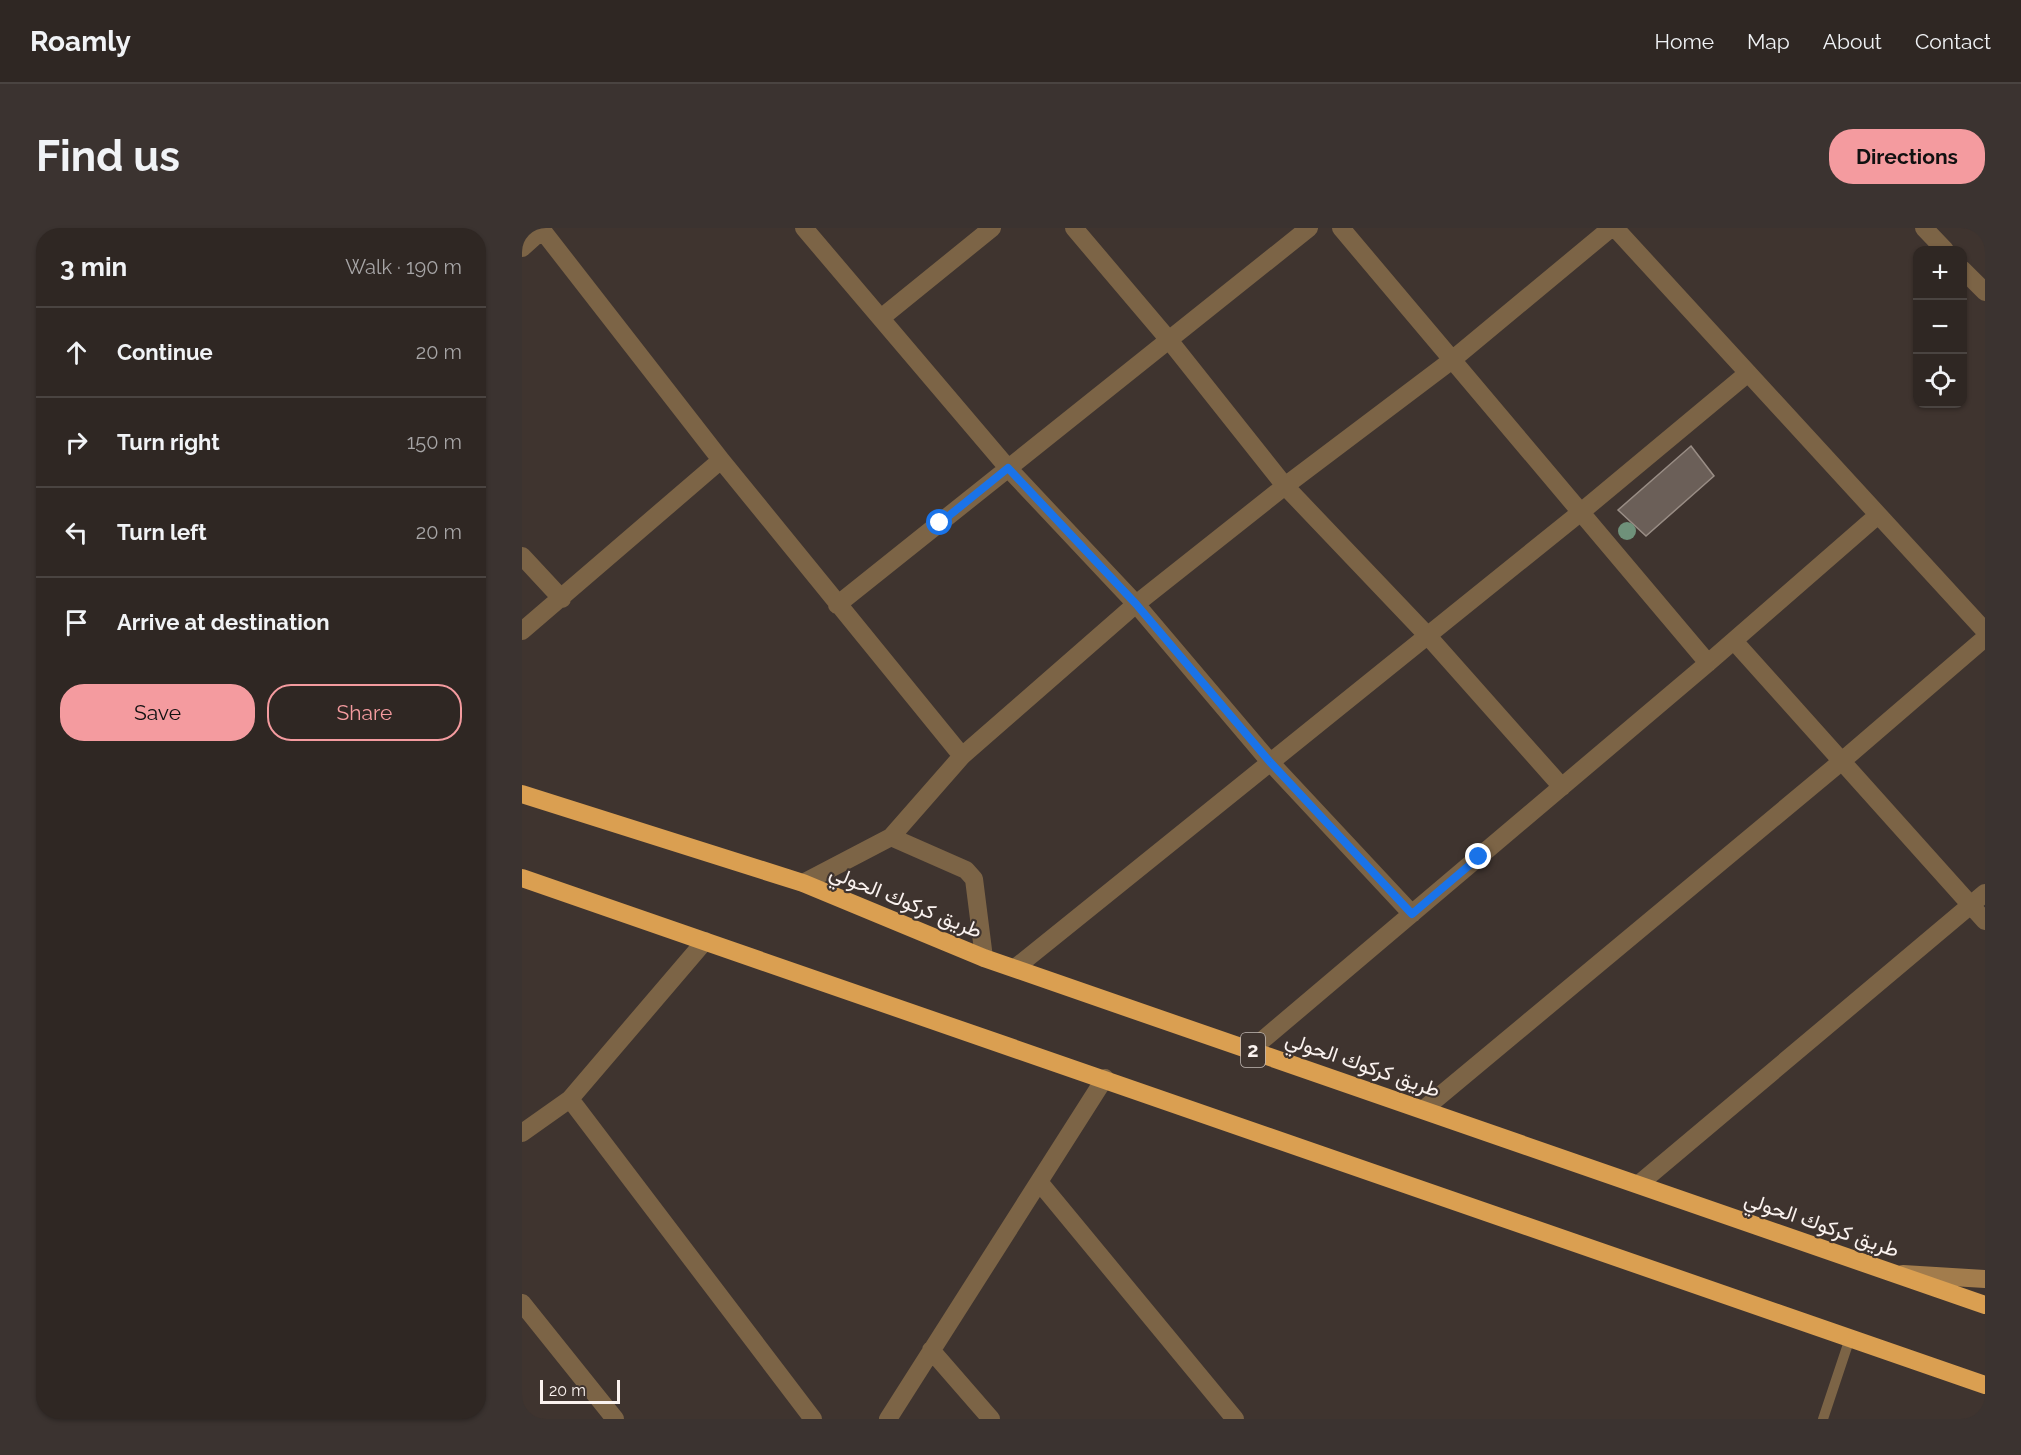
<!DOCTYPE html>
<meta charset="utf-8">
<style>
body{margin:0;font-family:Raleway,Vazirmatn,sans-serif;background:#3b3330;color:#f1f3f6}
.controls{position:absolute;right:18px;top:18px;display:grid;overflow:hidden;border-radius:12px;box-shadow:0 2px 4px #0004}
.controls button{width:54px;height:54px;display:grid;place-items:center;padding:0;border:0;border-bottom:2px solid #4a4441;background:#2f2723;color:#f1f3f6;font:30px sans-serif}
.scale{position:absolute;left:18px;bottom:15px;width:80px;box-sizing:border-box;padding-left:6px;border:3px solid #faf2ef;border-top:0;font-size:16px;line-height:21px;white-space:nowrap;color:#faf2ef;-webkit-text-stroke:4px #3f342f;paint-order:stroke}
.stop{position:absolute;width:18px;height:18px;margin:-14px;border:4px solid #1a73e8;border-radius:50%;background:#fff}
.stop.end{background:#1a73e8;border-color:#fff;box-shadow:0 2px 6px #0008}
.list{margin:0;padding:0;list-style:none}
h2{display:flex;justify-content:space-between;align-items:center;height:78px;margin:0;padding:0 24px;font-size:26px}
h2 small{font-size:20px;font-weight:400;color:#a7a5a6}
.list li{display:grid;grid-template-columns:39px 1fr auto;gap:18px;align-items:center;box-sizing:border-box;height:90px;padding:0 24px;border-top:2px solid #4a4441}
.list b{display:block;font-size:22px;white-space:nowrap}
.list em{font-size:20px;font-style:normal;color:#a7a5a6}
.actions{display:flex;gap:12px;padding:18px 24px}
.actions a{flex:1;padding:14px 0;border:2px solid #f49b9f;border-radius:24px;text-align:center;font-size:21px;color:#f49b9f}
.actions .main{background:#f49b9f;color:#111}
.icon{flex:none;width:33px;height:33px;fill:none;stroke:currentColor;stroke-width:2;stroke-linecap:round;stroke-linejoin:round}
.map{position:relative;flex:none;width:1463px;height:1191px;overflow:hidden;border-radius:24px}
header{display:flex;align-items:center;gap:36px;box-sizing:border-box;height:84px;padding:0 30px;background:#2f2723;border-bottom:2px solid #4a4441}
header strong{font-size:28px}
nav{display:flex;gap:33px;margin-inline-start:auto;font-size:21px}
.intro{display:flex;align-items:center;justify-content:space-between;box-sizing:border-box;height:144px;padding:0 36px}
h1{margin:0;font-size:42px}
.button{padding:15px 27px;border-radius:24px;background:#f49b9f;color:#111;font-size:21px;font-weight:700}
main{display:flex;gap:36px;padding:0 36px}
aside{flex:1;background:#2f2723;border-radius:24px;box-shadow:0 2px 4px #0004}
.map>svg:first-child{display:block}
.building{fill:#6b5f58;stroke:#998d85;stroke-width:1.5}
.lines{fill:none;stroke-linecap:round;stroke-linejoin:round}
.lane{stroke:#7c6446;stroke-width:10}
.street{stroke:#7c6446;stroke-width:18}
.secondary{stroke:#a27c4c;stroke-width:18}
.highway{stroke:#da9f51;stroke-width:18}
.tree{fill:#6f917a}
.route{stroke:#1a73e8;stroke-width:8}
.labels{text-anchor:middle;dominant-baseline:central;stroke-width:4.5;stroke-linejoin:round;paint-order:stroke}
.shield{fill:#3f342f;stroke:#c2b9b5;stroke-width:1.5}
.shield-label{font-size:20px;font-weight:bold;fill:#faf2ef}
.street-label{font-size:21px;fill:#faf2ef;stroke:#3f342f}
</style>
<header>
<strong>Roamly</strong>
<nav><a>Home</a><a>Map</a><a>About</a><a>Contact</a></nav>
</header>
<div class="intro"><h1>Find us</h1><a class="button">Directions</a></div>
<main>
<aside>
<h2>3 min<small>Walk · 190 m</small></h2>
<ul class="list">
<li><svg class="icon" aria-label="ahead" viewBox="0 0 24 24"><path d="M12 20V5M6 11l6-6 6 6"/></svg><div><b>Continue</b></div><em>20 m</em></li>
<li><svg class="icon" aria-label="right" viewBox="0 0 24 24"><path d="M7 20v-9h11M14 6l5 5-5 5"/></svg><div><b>Turn right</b></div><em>150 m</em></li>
<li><svg class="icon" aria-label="left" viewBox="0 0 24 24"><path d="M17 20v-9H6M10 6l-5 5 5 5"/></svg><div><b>Turn left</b></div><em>20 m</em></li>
<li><svg class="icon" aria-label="arrive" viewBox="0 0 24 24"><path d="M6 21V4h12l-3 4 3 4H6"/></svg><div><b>Arrive at destination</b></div></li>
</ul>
<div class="actions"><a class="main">Save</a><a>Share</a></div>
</aside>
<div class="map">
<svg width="1463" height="1191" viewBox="0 0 1463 1191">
<rect width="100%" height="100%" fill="#3f342f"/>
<path class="building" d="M1169 218 1192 248 1124 308 1096 282Z"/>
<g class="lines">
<path class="lane" d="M1301 1191 1328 1110"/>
<path class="street" d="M282 0 486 240 614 376 748 534 890 686
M552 0 647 112 763 258 905 407 1040 559
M819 0 1186 435
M1093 0 1463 403
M1402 0 1423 22
M0 20 20 2 199 232 440 528
M1440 41 1463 64
M359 90 470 0
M0 328 40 371
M315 377 787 0
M0 403 199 232
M1212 413 1463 693
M369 609 444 642 452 651 462 730
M281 655 369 609 440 528 614 376 763 258 930 132 1089 0
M493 740 1059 284 1226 145
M730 821 1186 435 1356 287
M48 871 291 1191
M902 881 1320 533 1463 410
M0 905 48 871 183 713
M518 955 713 1191
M1117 956 1463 665
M0 1075 93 1191
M409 1122 469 1191
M366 1191 583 850"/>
<path class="secondary" d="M1381 1046 1463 1051"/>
<path class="highway" d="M0 566 281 655 462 730 1463 1077
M0 650 1463 1157"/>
</g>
<circle class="tree" cx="1105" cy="303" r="9"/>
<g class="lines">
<path class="route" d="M418 295 486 240 614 376 748 534 890 686 957 629"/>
</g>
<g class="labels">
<rect class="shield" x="719" y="805" width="24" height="34" rx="4.5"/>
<g class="shield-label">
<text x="731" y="822">2</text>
</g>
<g class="street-label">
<text transform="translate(384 673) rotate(22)">طريق كركوك الحولي</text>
<text transform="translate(841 836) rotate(19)">طريق كركوك الحولي</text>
<text transform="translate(1300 996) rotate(19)">طريق كركوك الحولي</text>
</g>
</g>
</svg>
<div class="controls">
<button>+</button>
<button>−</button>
<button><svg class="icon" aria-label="locate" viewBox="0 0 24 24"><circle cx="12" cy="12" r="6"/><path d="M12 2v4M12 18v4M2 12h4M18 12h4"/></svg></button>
</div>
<div class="scale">20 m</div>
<div class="stop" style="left:418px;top:295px"></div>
<div class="stop end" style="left:957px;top:629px"></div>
</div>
</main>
